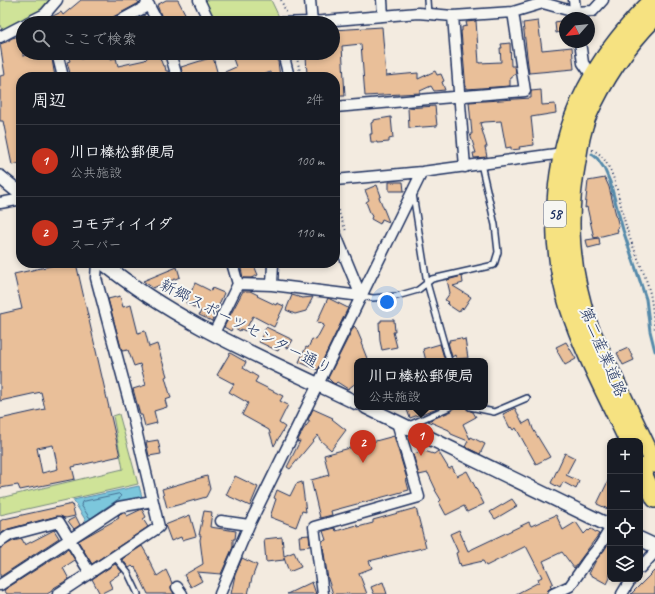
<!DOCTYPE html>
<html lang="ja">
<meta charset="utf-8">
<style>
body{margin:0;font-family:Caveat,"Klee One",sans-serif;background:#20242c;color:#f1f3f6}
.controls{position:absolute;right:12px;bottom:12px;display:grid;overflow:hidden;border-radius:8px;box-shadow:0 2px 6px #0003}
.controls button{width:36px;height:36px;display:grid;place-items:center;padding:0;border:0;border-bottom:1px solid #363941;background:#171b24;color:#f1f3f6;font:20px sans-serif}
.compass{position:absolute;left:559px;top:12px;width:36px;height:36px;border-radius:50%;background:#171b24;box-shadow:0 2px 6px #0003;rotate:243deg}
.you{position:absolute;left:387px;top:302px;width:14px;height:14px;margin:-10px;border:3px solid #fff;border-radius:50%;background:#1a73e8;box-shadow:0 0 0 6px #1a73e833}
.badge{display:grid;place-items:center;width:26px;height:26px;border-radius:50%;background:#c8321e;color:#fff;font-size:13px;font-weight:700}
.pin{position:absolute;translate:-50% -33px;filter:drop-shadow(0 1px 2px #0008)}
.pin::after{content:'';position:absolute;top:21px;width:14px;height:12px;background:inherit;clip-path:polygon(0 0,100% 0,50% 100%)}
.popup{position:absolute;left:354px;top:358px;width:134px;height:52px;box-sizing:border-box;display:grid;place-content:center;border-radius:8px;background:#171b24;filter:drop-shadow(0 1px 3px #0005);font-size:13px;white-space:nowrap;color:#9ea1a6}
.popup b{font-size:15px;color:#f1f3f6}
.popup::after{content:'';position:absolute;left:50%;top:100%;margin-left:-8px;border:8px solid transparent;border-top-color:#171b24}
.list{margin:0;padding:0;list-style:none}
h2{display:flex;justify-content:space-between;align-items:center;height:52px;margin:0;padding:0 16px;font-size:17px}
h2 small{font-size:13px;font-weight:400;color:#9ea1a6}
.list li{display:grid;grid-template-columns:26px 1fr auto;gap:12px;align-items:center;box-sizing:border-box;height:72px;padding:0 16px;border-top:1px solid #363941}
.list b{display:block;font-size:15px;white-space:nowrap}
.list p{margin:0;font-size:13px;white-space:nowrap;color:#9ea1a6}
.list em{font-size:13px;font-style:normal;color:#9ea1a6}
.icon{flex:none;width:22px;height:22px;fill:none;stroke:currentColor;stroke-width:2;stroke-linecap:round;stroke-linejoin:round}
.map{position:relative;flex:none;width:655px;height:594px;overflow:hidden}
.search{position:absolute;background:#171b24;box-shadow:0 2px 6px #0003;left:16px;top:16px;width:324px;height:44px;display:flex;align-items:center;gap:10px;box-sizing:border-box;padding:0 14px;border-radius:22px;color:#9ea1a6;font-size:15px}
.panel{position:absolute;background:#171b24;box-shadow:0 2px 6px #0003;left:16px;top:72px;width:324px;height:196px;border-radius:16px}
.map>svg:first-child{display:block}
.green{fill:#cfe398;stroke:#75897b}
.water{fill:#7cc7dc;stroke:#558aaa}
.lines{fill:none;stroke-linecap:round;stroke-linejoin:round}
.shore{stroke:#426c90;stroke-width:1}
.stream{stroke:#558aaa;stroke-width:3}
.building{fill:#e9bf99;stroke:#1b2f5e;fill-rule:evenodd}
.service-casing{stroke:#1b2f5e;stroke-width:8}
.minor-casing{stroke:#1b2f5e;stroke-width:13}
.tertiary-casing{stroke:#1b2f5e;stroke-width:16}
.primary-casing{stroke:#1b2f5e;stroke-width:20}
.path{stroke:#1b2f5e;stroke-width:2;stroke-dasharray:1 3;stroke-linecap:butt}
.service{stroke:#f6f6f2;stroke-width:5}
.minor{stroke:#f6f6f2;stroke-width:10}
.tertiary{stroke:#f6f6f2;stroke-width:13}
.primary{stroke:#f6e281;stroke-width:17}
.labels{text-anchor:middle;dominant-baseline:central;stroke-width:4;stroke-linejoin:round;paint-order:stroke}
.shield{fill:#f6f6f2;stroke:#5d6b8a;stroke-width:1}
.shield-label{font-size:15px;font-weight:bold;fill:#1b2f5e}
.street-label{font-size:16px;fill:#1b2f5e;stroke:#f6f6f2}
</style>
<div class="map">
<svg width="655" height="594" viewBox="0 0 655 594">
<rect width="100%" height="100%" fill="#f3ebe0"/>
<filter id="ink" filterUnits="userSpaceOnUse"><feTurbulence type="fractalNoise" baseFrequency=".025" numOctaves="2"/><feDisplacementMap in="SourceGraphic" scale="8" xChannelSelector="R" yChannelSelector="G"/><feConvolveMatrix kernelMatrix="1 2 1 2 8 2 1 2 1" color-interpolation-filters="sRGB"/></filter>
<g filter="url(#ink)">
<path class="green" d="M0 0H49L37 13 2 30 0 25Z
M205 0H271L280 19 249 23H216Z
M119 414 138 484 0 515V498L123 469 113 416Z"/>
<path class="water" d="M139 486 142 497 123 501 88 524 73 500Z"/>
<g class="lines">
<path class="shore" d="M119 494 121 496 120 498 91 518 89 517 81 505 82 502Z"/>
<path class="stream" d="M592 154 597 158 604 168 610 182 623 230 646 299 650 331 655 351"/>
</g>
<path class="building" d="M81 0H137L139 3 113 17 110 23H53L51 17 61 12 63 15Z
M166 0H178L190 23H164L157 5Z
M144 15 147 23H130Z
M565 20V31L556 33 555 22Z
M476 21 479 63 501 62 500 48H502L501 44 510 43 511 66H515L516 74 512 76V78H510V86L466 89 461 31H462V27L467 26 466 22Z
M538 21 542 50 572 47 574 69 529 73 523 23Z
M382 27 386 76 418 73V79L435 71 437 75 441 74 444 81 442 82 445 90 434 91 431 86 420 91V93L365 96 361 44 342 46 345 96H335V77H307L306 53H333V30Z
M23 35V56L36 53H51L55 77H21V163L12 165 3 121H0V76L5 75 0 44 9 41V40L12 38Z
M110 53 111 59 116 58 118 66 145 60 148 57V56L158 53 163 66H165L166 71H168L170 77H71L67 62 70 61 68 56 80 54 81 59 95 55V57Z
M231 53H265L267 56 277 54 280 77H271L270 72 259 77H183L181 67 213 57 218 75 236 67Z
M541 90 542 105 555 104 556 113 531 117 534 145 519 147 520 149 511 150V147L506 148 501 121 485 122 480 123 487 147H485L487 157 474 158 473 153H476L470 134H472L469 102 531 98V91Z
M435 106 437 126 409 128 408 108Z
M391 117 393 138 389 139V142L377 143V142H371L370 134H372L371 123 373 122V120Z
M605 178 609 187 619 227 617 228 618 232 594 238 587 207 585 208 588 181Z
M389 182H403L404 191H389Z
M377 185 381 196 379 197 389 222 382 219 380 224 371 219 372 216 371 215 366 202 369 200 365 190Z
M599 238 600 245 588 248 586 240Z
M64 263H76L120 456 72 467 75 479 20 490 18 485 0 488V419L45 409 41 392 0 401V314L22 309 14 274ZM53 445 58 469 42 473 37 448Z
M240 263H253L258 275 251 278H243Z
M177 267 180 277 153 288 143 281Z
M462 276 463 283 453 286 471 297 463 309 462 308 459 312 447 304 449 302 445 300 450 293 447 280Z
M195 283 211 291 212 288 224 293 212 321 199 315 201 311 186 303Z
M243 291H250L258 295 257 296 276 305 277 303 284 306 274 327 253 316 245 331 241 329 240 331 233 327 231 331 224 327Z
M292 295 302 298 313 297 306 311 295 314 286 310Z
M120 296 123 307 131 305 138 333 145 331 149 347 157 344 167 376 165 377 171 398 165 400 167 407 154 411 157 423 145 426 142 415H140L133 389 146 385 140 364 134 366 128 350 122 351 108 299Z
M328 298 348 308 318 370 299 362 306 347 308 348 312 339 316 340 324 325 317 322Z
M381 320H394L395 332H393L397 347 382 350 380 341 379 322H381Z
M354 326 356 328 362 342 361 343 368 361H357V382L348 389 337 382 335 384 333 383 328 378Z
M266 327 293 340 288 348 281 345 278 351 259 342Z
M461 338 462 340 465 339 468 358 456 359 455 355 452 357 448 342H450L449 340Z
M566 342 576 359 565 365 557 351 558 350 556 347Z
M440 344 445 361H426L423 349Z
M628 348 634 360 623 365 617 353Z
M230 353 246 362 243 368 258 377 255 382 283 396 280 401 288 405 279 423 285 427 274 446 269 430 242 415 248 403 229 392 234 384 217 375Z
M406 407H440L410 418Z
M454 407H466L468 410 473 412 476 417 463 424 470 439 471 437 485 444 480 454 465 447 468 441 451 434 449 430 428 421 452 411Z
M515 408 523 424 530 420 533 429 550 457 536 464 516 428 513 430 511 427 510 428 503 414Z
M313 409 333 418 332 419 346 430 331 450 320 440 318 435 290 469 287 467 300 441 297 442 303 430 310 421 308 420Z
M394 436 407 479H406L409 490 331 511 332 515 320 518 311 480 329 475 324 455Z
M158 440 161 454 149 456 146 442Z
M424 451 434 454 438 451 449 469 452 467 457 476 467 471 484 504 467 512 464 506 446 515 439 502 441 500 435 490H436L428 473 419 475 413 454Z
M565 453 575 458 566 475 579 481 576 489 563 482 560 488 551 483Z
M207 476 210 489 206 497 167 508 162 489Z
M235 476 258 487 250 506 226 495Z
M610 477V510L597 504Z
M302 482 306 512 302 511 296 527 270 517 276 499 274 498 277 490 290 496 296 484Z
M512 499 517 506 495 519 490 512Z
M72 504 75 516 66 518 57 516 8 529 0 534V521L4 519Z
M416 508 426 547 369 561 372 568 359 573 367 594H333L328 579 322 541 326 540 323 531 335 528 336 531 357 525 358 527 373 523V520Z
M142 509 146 517 143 519 148 527 92 564 78 541 119 518 118 516 121 513H125L127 516Z
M204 511 212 512 210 527 236 531 235 539H233V547L221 574 197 572 202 581 191 587 184 575 203 564 200 540 201 535H199Z
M190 515 196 536 182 540 181 537 171 541 165 525Z
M556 515 563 530 576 522 584 534 588 530 589 531 591 529 599 534 574 568 562 552 543 561 553 583 550 585 552 587 548 590 547 594H516L539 582 538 579 542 577 526 546 486 566 483 561 461 566 460 563 459 564 456 553 458 552 450 534 459 530 468 551 529 522 531 526Z
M76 517 80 525 74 529 68 521Z
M54 530 59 538 0 577V548L13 541 22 539 25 545Z
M309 535 310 546 300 547 299 536Z
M282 537 284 556 294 552 301 567 289 572 284 558V560L266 562 264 539Z
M610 541V578L607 584 589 574 596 560Z
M142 546 149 558H148L157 576 166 570 172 583 171 588 174 594H148L135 567 134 568 132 566 129 568 122 559Z
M68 549 75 560 63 568 69 579 52 589V591L47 594H7L4 590Z
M242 558 257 565 252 578 248 594H231L235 575Z
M115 564 122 572 109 581 112 588 100 594 92 579Z
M655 570V594H631Z
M312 582 316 594H287Z
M383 582 387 594H374L371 587Z"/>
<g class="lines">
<defs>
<path id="service" d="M427 0 428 14
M413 194 427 283 449 361
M361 296 373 298 397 296 418 290 432 279 494 265 498 252 495 225 481 164
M470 407 494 412 527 398
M409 425 450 407
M114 556 128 573 138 594"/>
<path id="minor" d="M146 0 158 23
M199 0 210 23
M310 0 312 22
M382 0 383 16
M574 0 576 18
M453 16 465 167
M27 23 45 14 57 0
M116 23 149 5
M277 23 312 22 418 13 453 16 513 12 543 3 575 12 593 11 603 0
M0 37 23 25
M580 42 583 63 592 76
M57 53 63 77
M170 53 177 77
M283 53 289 77
M335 107 525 91 513 12
M335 180 422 172 563 153
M0 203 17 200 21 197
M238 284 272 285 361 296 335 233
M272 285 273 263
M214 333 238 284 232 263
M221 521 249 525
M0 542 10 535 59 522 90 573
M640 568 655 552
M0 585 119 507 152 501
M177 587 182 594
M58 594 159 527 130 405 96 278 97 263
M220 594 249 525 422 172
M323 594 314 527 419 497 397 422
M553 594 570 586 588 560 599 547 610 529
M622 594 631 579"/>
<path id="tertiary" d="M0 177 21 194
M103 263C178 324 270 361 357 403
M366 407 610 526
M640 539 655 546"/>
<path id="primary" d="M655 17C627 45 603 81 587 117 582 131 579 146 577 161 566 220 570 269 589 326L655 464
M628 441C608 398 583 352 569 308 545 233 553 144 593 76 609 48 630 23 653 0
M640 467 655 499"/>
</defs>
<use href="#service" class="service-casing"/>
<use href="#minor" class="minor-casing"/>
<use href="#tertiary" class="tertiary-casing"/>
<use href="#primary" class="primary-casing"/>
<path class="path" d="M281 0 286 12
M296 53 301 77
M592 150C599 152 604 158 607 164 618 183 620 206 626 226 633 251 647 274 651 299 653 309 653 320 655 330
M335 203 346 231"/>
<use href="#service" class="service"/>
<use href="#minor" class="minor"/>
<use href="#tertiary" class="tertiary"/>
<use href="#primary" class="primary"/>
</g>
</g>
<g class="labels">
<rect class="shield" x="544" y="201" width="22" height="26" rx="3"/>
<g class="shield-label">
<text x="555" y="214">58</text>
</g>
<g class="street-label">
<text transform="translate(246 327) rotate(27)">新郷スポーツセンター通り</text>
<text transform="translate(603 352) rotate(67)">第二産業道路</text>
</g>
</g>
</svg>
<div class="controls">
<button>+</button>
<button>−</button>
<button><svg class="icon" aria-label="locate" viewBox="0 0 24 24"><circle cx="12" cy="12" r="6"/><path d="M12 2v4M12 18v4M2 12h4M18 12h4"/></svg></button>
<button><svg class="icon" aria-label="layers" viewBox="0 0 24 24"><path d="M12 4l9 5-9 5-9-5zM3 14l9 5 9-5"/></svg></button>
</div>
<svg class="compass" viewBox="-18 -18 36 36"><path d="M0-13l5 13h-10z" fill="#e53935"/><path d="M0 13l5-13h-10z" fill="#9ea1a6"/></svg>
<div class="you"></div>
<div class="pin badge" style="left:421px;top:456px">1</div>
<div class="popup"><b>川口榛松郵便局</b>公共施設</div>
<div class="pin badge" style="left:363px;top:463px">2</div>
<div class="search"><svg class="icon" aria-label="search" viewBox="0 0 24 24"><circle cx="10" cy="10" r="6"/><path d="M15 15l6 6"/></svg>ここで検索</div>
<section class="panel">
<h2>周辺<small>2件</small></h2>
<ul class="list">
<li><span class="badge">1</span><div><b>川口榛松郵便局</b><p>公共施設</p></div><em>100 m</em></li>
<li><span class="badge">2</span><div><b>コモディイイダ</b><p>スーパー</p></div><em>110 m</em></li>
</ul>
</section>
</div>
